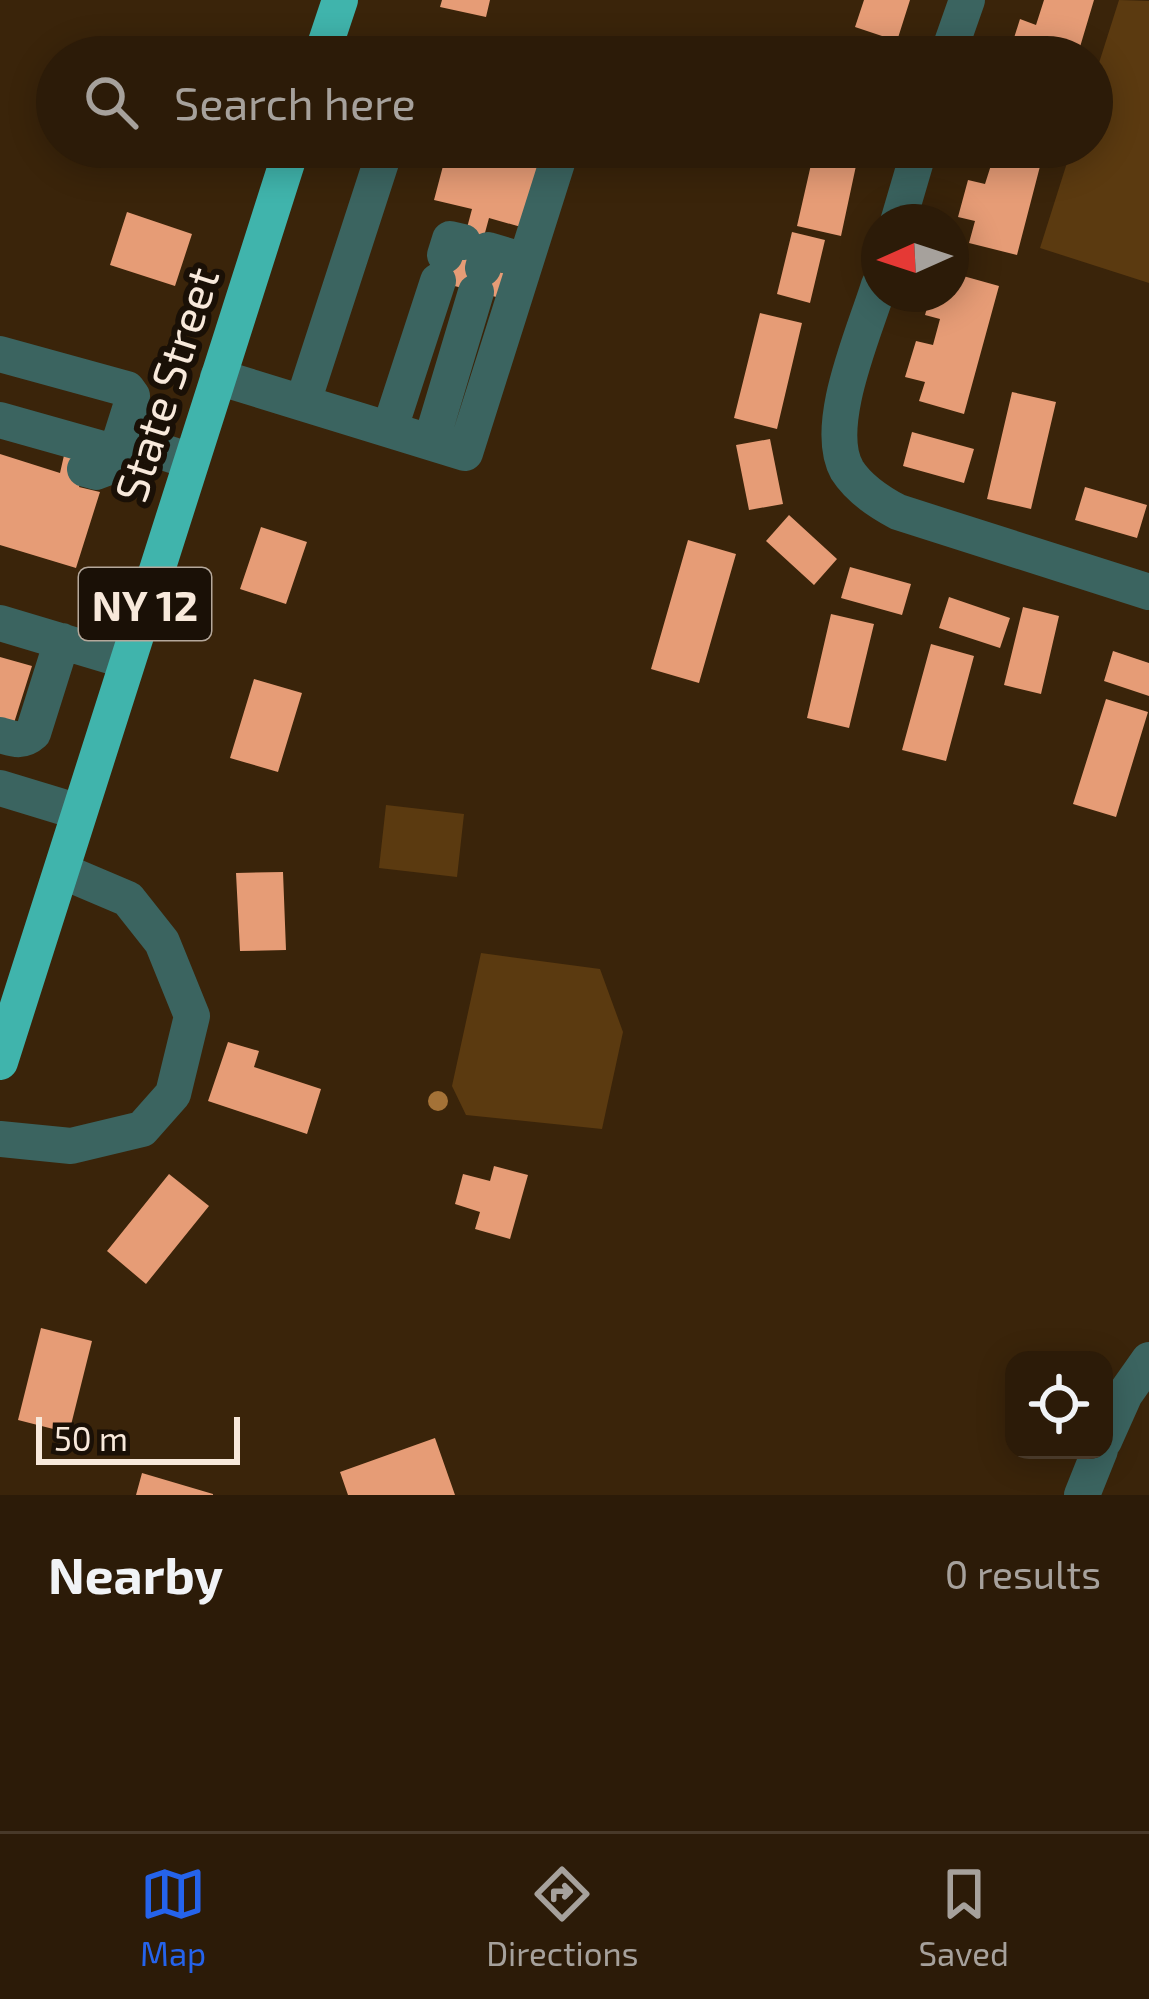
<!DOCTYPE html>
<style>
body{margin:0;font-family:"Exo 2",sans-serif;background:#342412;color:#f1f3f6}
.controls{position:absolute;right:36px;bottom:36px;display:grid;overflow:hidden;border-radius:24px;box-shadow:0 6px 30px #0003}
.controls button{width:108px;height:108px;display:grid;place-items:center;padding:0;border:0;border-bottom:3px solid #483929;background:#2c1b08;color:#f1f3f6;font:60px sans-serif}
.compass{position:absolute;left:861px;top:204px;width:108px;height:108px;border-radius:50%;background:#2c1b08;box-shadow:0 6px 30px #0003;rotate:267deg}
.scale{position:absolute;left:36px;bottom:30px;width:204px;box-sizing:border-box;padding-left:12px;border:6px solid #f8e9db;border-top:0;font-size:33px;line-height:42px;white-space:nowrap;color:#f8e9db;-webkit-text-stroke:9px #1a1006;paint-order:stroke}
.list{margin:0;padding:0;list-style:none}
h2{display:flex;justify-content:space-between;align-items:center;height:156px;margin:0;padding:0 48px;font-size:51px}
h2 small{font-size:39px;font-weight:400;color:#a6a19c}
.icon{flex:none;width:66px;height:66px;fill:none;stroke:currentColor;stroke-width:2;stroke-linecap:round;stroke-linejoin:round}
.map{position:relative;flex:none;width:1149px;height:1495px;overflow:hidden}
.search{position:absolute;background:#2c1b08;box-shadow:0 6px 30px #0003;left:36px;right:36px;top:36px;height:132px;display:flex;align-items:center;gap:30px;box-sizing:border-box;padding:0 42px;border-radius:66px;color:#a6a19c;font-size:45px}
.sheet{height:336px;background:#2c1b08}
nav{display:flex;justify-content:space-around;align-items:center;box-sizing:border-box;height:168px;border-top:3px solid #483929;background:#2c1b08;font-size:33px;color:#a6a19c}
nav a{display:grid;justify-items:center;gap:6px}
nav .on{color:#2563eb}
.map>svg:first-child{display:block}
.green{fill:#5b3a10}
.building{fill:#e69c76}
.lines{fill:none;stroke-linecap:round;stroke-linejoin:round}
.minor{stroke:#3b6460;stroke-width:36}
.highway{stroke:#40b4ac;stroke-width:36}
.tree{fill:#a47237}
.labels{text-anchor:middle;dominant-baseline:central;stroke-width:12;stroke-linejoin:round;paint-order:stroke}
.shield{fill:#1a1006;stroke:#b5a89b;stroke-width:3}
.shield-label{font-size:42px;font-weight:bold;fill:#f8e9db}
.street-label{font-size:45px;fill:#f8e9db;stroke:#1a1006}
</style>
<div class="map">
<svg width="1149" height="1495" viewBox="0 0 1149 1495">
<rect width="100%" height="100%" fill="#3a240a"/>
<path class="green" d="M1119 0 1149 1V283L1040 248 1072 147H1092V85Z
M386 805 464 814 457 877 379 868Z
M481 953 600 969 623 1032 602 1129 466 1115 452 1086Z"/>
<path class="building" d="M442 0H490L486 17 440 7Z
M864 0H910L897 41 855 27Z
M1044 0H1094L1077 57H1008L1020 19 1036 25Z
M853 38 887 45 885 57H850Z
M448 147H519L541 153 521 227 489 218 476 266 507 274 500 298 428 279 459 258 472 209 434 200Z
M815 147H860L841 236 797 226Z
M980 147H1045L1017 255 969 243 975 221 958 217 968 180 985 184 992 162 977 158Z
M127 212 192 234 175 286 110 265Z
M792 232 825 240 810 303 777 294Z
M956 274 999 286 964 414 919 401 925 382 905 377 916 341 933 345 940 319 925 315 931 294H951Z
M760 313 802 323 777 429 734 418Z
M1012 392 1056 402 1031 509 987 499Z
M912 432 974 449 964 483 903 466Z
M770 439 783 504 749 510 736 445Z
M65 451 88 458 79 487 100 492 76 568 0 545V454L60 473Z
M1085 487 1147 505 1137 538 1075 520Z
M789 515 837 559 814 585 766 541Z
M261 527 307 542 286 604 240 589Z
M688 540 736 554 699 683 651 669Z
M850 567 911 584 902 615 841 598Z
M949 597 1010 618 1000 648 939 628Z
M1023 607 1059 616 1041 694 1004 685Z
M831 614 874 624 849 728 807 718Z
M931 644 974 656 946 761 902 750Z
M1113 651 1149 663V696L1104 681Z
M0 657 32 666 14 723 0 719Z
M254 679 302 693 278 772 230 758Z
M1106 699 1148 712 1116 817 1073 804Z
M283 872 286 950 240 951 236 873Z
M228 1042 259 1051 254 1067 321 1089 307 1134 208 1101Z
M494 1166 528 1175 510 1239 475 1229 480 1212 455 1204 463 1174 490 1181Z
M169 1174 209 1206 146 1284 107 1251Z
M41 1328 92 1341 69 1433 18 1420Z
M435 1438 455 1495H348L340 1472Z
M142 1473 213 1494V1495H136Z"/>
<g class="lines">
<path class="minor" d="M947 57 967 0
M898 222 920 147
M445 255 450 239 463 242
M483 268 488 250 525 261
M879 285C865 331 822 426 847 470 859 489 879 502 898 512L1149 592
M0 354 127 389 132 396 131 406 112 466 96 472 85 469
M218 377 465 453 562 147
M303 402 386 147
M0 420 117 453
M390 428 438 281
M122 439 191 461
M431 442 476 292
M0 623 127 661
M0 735C13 739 22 743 33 733L62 641
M0 788 79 812
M0 1139 71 1146 142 1129 173 1094 192 1016 162 942 128 899 62 871
M1104 1441 1125 1394 1149 1360
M1082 1495 1100 1450"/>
<path class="highway" d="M321 57 340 0
M0 1062 292 147"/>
</g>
<circle class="tree" cx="438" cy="1101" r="10"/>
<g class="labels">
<rect class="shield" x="79" y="568" width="132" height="72" rx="9"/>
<g class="shield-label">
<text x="145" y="604">NY 12</text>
</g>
<g class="street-label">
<text transform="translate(165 384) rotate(-72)">State Street</text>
</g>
</g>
</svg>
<div class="controls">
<button><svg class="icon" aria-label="locate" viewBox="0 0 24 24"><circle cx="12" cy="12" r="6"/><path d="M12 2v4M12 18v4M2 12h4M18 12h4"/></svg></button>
</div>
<svg class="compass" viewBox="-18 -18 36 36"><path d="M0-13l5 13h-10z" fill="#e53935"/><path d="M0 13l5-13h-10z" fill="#a6a19c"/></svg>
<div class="scale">50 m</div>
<div class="search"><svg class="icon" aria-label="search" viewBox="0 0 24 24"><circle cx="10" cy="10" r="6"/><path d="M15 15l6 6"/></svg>Search here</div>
</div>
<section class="sheet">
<h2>Nearby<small>0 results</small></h2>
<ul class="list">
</ul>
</section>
<nav>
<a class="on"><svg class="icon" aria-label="map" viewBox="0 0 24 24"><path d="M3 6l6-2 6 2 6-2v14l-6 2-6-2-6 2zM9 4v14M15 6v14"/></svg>Map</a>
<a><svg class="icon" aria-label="directions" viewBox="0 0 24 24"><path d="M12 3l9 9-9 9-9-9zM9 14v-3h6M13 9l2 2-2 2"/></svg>Directions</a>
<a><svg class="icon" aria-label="saved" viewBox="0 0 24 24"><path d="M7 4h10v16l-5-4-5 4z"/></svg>Saved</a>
</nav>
